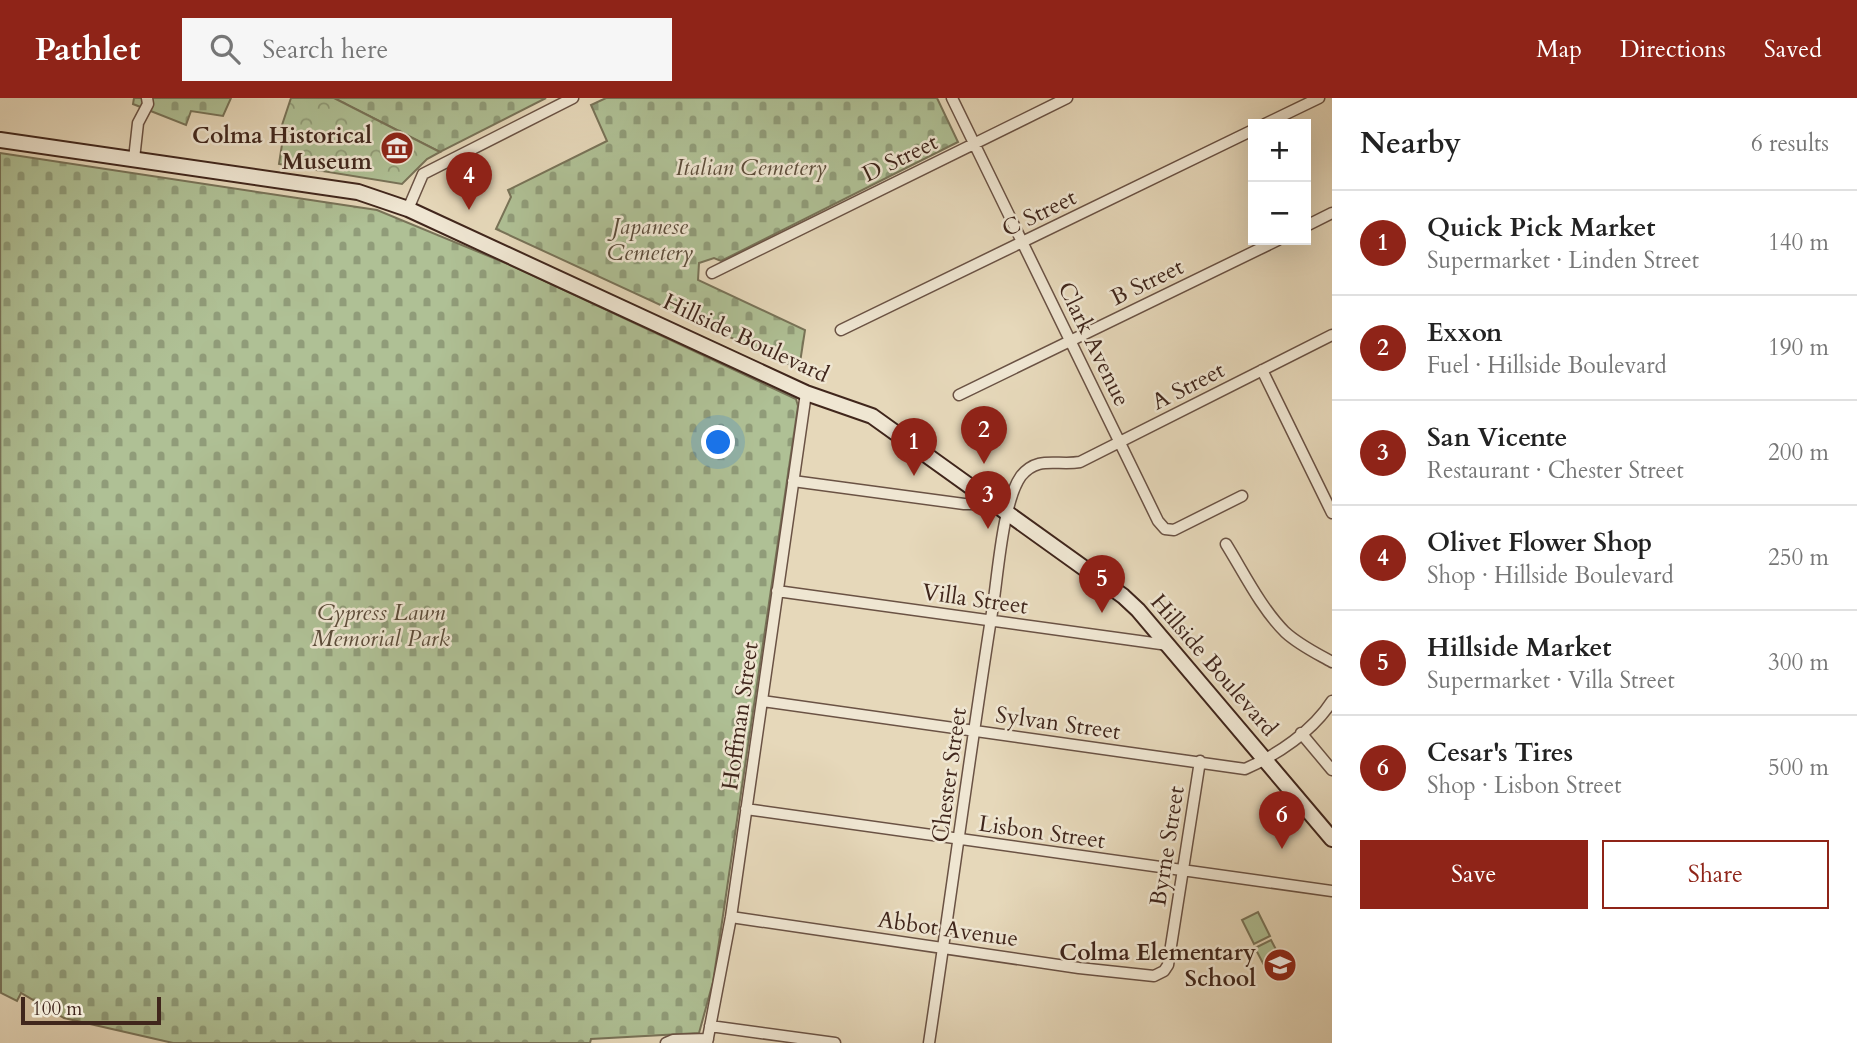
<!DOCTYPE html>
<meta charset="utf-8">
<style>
body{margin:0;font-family:Cardo,serif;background:#f6f6f6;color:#222}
.controls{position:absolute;right:21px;top:21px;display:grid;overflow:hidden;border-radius:0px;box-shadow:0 7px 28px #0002}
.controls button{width:63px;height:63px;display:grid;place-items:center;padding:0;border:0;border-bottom:2px solid #e0e0e0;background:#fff;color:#222;font:35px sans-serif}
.scale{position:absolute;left:21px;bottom:18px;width:140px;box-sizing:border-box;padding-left:7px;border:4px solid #40261c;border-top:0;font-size:19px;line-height:24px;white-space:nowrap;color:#40261c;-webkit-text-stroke:5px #efe6d2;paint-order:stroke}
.you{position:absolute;left:719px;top:345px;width:24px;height:24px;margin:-18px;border:5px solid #fff;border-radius:50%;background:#1a73e8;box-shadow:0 0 0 10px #1a73e833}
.badge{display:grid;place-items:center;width:46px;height:46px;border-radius:50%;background:#8f2418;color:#fff;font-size:23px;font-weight:700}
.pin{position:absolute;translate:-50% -58px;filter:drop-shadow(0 2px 4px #0008)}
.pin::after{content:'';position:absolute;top:37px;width:24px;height:21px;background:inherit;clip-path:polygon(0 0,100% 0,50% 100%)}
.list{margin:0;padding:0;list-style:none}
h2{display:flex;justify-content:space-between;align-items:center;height:91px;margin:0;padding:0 28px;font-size:30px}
h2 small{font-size:23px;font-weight:400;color:#767676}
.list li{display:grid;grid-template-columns:46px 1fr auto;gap:21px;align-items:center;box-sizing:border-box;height:105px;padding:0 28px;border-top:2px solid #e0e0e0}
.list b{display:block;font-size:26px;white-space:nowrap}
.list p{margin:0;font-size:23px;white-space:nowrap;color:#767676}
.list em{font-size:23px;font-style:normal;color:#767676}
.actions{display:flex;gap:14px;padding:21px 28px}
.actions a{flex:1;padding:16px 0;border:2px solid #8f2418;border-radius:0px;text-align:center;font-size:24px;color:#8f2418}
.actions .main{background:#8f2418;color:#fff}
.icon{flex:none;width:38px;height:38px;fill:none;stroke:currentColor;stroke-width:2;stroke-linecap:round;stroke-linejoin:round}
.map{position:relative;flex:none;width:1332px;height:945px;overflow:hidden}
header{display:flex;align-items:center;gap:42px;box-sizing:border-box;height:98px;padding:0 35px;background:#8f2418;color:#fff}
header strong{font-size:33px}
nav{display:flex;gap:38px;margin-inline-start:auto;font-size:24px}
.search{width:490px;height:63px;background:#f6f6f6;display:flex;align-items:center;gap:18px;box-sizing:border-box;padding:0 24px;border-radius:0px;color:#767676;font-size:26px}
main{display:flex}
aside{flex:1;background:#fff}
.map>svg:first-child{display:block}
.grass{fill:#afc095;stroke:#787358;stroke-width:2}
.cemetery{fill:url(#cemetery-stones);stroke:#787358;stroke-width:2}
.park{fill:url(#park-crowns);stroke:#787358;stroke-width:2}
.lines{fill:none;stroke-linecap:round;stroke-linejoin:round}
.street-casing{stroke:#6a5244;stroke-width:13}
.secondary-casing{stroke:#40261c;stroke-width:18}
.street{stroke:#efe6d2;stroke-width:10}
.secondary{stroke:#efe6d2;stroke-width:14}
.labels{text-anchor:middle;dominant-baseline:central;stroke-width:5;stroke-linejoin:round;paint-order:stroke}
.poi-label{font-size:23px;font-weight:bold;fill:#40261c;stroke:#efe6d2;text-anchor:end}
.street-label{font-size:23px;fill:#40261c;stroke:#efe6d2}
.park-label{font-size:23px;font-style:italic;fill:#5c4c3a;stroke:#efe6d2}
</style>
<header>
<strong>Pathlet</strong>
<div class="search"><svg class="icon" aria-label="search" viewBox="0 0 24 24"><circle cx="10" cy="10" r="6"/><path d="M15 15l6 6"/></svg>Search here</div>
<nav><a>Map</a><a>Directions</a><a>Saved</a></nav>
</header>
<main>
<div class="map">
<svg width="1332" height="945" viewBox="0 0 1332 945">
<defs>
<pattern id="cemetery-stones" width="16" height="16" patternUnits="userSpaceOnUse" patternTransform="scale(1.75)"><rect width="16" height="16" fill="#afc095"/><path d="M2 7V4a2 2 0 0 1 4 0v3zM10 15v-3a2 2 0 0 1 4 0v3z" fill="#909c79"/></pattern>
<pattern id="park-crowns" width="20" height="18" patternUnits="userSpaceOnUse" patternTransform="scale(1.75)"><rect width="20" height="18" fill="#afc095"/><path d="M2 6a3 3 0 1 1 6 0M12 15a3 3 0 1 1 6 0" fill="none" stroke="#909c79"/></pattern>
</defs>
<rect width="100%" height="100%" fill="#e6d8ba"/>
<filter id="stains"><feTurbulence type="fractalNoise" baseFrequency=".00286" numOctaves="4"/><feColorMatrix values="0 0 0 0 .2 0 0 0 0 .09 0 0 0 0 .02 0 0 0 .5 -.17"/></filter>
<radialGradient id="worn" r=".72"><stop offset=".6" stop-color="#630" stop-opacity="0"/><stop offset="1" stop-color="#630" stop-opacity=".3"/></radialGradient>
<path class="grass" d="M1258 814 1270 838 1254 846 1242 822Z
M1271 842 1282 863 1266 871 1255 850Z"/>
<path class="cemetery" d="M134 0H231L223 18 191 13 186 27 133 6Z
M334 0H546L440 54Z
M606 0H937L958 44 721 163 714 160 699 165 698 182 805 232 799 271 496 131 511 99 508 92 607 43 591 7Z
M0 55 377 112 515 169 796 301 798 308 721 831 713 884 699 935 591 941 590 945H173L64 920 21 895 17 903 1 895Z"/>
<path class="park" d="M291 0H334L440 54 427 61 402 86 279 66 283 40 281 30Z"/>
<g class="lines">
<defs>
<path id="street" d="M952 0 1158 423 1165 431 1174 432 1242 398
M1265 26 1319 0
M134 61 138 25 148 6 147 0
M408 111 423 76 573 0
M1306 128 1332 115
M712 175 1067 0
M841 232 1253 32
M1262 272 1332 415
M959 297 1278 142
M793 383 964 406H994
M1226 446C1244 475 1261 510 1285 534 1299 547 1316 555 1332 564
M777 493 1168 547
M762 603 1245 671C1277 657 1313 633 1332 603
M1301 635 1332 672
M746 711 1332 793
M731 819 1079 870 1154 878 1164 873 1168 867 1200 663
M710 928 835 945
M666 945 673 942 708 941
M707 945 731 819 806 295
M929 945C951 799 970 653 993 508 998 475 1003 403 1021 378 1038 357 1057 368 1080 364L1332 237"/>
<path id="secondary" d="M0 42 358 94 408 111 806 295 872 318 1123 498 1138 512 1332 741"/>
</defs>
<use href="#street" class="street-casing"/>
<use href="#secondary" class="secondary-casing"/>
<use href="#street" class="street"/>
<use href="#secondary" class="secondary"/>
</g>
<defs>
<symbol id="museum-disc" viewBox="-11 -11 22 22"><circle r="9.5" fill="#8f2418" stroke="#efe6d2"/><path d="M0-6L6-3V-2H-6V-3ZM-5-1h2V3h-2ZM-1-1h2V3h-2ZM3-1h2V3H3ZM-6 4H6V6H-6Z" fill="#fff"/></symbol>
<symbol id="school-disc" viewBox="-11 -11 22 22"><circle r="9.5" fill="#8f2418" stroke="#efe6d2"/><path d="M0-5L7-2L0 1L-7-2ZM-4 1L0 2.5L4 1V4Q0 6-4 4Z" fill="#fff"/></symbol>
</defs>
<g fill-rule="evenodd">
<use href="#museum-disc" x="378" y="31" width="38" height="38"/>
<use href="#school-disc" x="1261" y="848" width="38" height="38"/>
</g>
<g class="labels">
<g class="poi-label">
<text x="372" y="37">Colma Historical<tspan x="372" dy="26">Museum</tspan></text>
<text x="1256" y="854">Colma Elementary<tspan x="1256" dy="26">School</tspan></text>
</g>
<g class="street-label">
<text transform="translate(900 60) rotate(-26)">D Street</text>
<text transform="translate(1039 115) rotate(-26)">C Street</text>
<text transform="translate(1147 184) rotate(-26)">B Street</text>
<text transform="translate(746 240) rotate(25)">Hillside Boulevard</text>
<text transform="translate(1094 246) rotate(64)">Clark Avenue</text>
<text transform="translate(1188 288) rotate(-27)">A Street</text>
<text transform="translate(975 501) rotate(8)">Villa Street</text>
<text transform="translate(1214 567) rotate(49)">Hillside Boulevard</text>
<text transform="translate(740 618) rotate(-82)">Hoffman Street</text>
<text transform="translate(1058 625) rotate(8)">Sylvan Street</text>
<text transform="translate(949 677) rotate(-82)">Chester Street</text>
<text transform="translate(1042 734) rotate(8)">Lisbon Street</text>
<text transform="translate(1167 748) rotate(-81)">Byrne Street</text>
<text transform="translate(948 831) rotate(8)">Abbot Avenue</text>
</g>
<g class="park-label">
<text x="751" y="69">Italian Cemetery</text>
<text x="650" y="128">Japanese<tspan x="650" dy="26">Cemetery</tspan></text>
<text x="381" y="514">Cypress Lawn<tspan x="381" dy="26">Memorial Park</tspan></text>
</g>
</g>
<rect width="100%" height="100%" filter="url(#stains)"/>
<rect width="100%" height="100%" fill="url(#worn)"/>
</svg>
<div class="controls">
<button>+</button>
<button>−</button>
</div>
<div class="scale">100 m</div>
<div class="you"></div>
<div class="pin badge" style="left:914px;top:378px">1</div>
<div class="pin badge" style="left:984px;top:366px">2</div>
<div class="pin badge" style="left:988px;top:431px">3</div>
<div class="pin badge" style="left:469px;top:112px">4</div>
<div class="pin badge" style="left:1102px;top:515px">5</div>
<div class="pin badge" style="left:1282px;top:751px">6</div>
</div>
<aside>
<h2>Nearby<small>6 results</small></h2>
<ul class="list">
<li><span class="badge">1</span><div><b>Quick Pick Market</b><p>Supermarket · Linden Street</p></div><em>140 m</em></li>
<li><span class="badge">2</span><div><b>Exxon</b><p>Fuel · Hillside Boulevard</p></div><em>190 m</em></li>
<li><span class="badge">3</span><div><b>San Vicente</b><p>Restaurant · Chester Street</p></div><em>200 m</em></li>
<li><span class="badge">4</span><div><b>Olivet Flower Shop</b><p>Shop · Hillside Boulevard</p></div><em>250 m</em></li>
<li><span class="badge">5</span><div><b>Hillside Market</b><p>Supermarket · Villa Street</p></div><em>300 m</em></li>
<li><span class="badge">6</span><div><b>Cesar's Tires</b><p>Shop · Lisbon Street</p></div><em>500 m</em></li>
</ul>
<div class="actions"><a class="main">Save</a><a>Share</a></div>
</aside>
</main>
